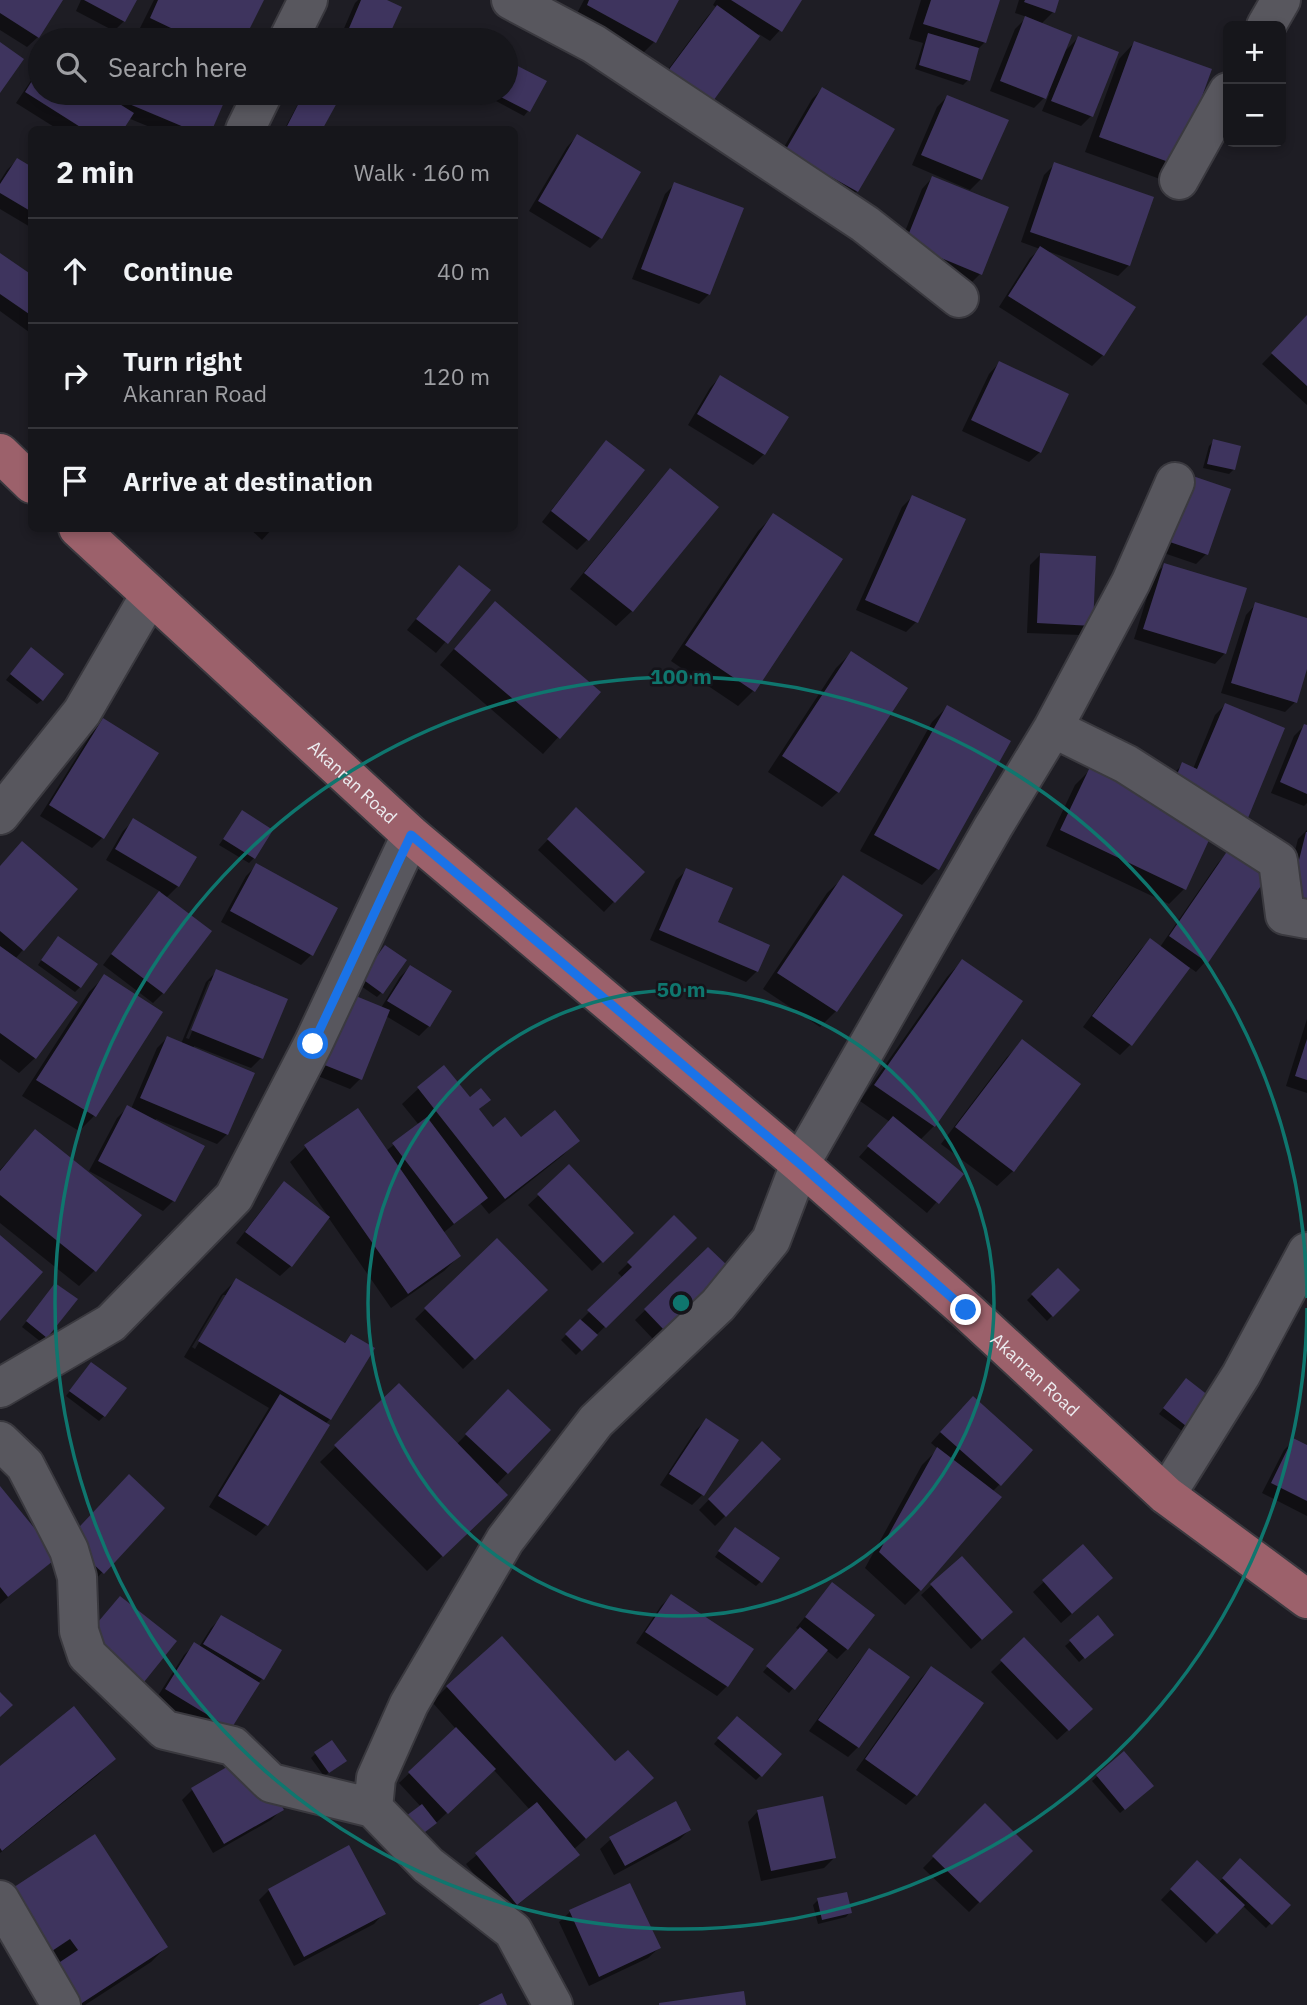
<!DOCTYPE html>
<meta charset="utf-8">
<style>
body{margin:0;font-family:"IBM Plex Sans",sans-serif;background:#1f1f24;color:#f1f3f6}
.controls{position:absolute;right:21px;top:21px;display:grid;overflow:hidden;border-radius:10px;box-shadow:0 4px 10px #0003}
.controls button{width:63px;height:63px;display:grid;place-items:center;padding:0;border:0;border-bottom:2px solid #35353a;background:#16161b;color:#f1f3f6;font:35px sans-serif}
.stop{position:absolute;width:21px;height:21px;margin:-16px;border:5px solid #1a73e8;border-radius:50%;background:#fff}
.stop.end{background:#1a73e8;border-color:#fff;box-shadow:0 2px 7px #0008}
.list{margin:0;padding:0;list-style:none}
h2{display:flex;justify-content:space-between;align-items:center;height:91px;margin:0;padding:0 28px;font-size:30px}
h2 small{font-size:23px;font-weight:400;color:#9e9fa3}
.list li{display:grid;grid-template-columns:46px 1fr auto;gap:21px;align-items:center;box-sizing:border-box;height:105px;padding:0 28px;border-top:2px solid #35353a}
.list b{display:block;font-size:26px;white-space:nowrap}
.list p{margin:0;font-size:23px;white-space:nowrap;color:#9e9fa3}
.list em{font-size:23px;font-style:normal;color:#9e9fa3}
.icon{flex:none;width:38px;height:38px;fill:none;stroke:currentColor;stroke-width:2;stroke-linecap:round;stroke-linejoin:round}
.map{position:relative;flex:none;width:1307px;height:2005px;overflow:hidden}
.search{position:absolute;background:#16161b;box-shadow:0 4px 10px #0003;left:28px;top:28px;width:490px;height:77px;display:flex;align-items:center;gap:18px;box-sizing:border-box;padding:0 24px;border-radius:38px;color:#9e9fa3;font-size:26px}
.panel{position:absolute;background:#16161b;box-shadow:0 4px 10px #0003;left:28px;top:126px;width:490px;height:406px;border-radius:10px}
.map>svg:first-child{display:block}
.shadow{fill:#0007;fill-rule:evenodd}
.building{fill:#3e345e}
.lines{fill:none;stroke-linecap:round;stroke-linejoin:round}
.minor-casing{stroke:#3a393f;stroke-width:42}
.major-casing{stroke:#3a393f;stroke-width:42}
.minor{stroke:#58575e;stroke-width:38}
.major{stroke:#9c616b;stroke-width:38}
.route{stroke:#1a73e8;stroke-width:9}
.ring{fill:none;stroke:#0f766e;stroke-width:3.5}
.labels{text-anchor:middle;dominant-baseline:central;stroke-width:5;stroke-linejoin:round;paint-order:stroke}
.street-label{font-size:18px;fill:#ececf0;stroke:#15141a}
.centre{fill:#0f766e;stroke:#15141a;stroke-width:3.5}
.ring-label{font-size:21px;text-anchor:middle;font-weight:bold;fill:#0f766e;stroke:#15141a;stroke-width:5;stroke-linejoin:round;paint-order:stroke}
</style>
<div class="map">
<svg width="1307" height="2005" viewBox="0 0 1307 2005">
<rect width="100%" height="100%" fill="#1e1d24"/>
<path class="shadow" d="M0 0H61L38 37 27 47 0 30Z
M81 0H135L124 21 114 31 76 11Z
M154 0H262L242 40H165L140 28Z
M358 0H382L400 7 385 40H339L355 3Z
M584 0H677L654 42 639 57 573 21Z
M716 0H799L780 30 770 41 759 34 702 114 650 94 707 17 716 7 713 5Z
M921 0H998L985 42 977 50 968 80 963 85 915 69 923 43 909 39Z
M1019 0H1057L1053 12 1041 24 1063 53 1078 38 1091 116 1081 126 1042 111 1050 92 1034 108 990 91 1015 29 1027 17 1015 13Z
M1134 43 1210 70 1160 179 1085 152 1119 59Z
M506 62 544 81 528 111 524 116 481 93H506Z
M40 67V93H99L116 104 120 93H226L210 130H157L128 118 121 130H59L16 103Z
M822 89 857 191 847 201 776 161 812 99Z
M304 93H319L335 101 320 130H284Z
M345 93H359L355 97Z
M947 97 981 179 970 190 912 165 937 107Z
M577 136 600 238 590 248 529 211 567 147Z
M17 160 32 169V228L0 209V181L7 170Z
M1055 164 1129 265 1118 276 1050 252 1049 253 1133 307 1103 355 1092 366 999 307 1030 258 1040 249 1021 242 1044 175Z
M932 178 980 274 970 284 896 254 922 189Z
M675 184 709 294 699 304 632 279 665 194Z
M0 255 32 277V329L29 332 0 311Z
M1307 318V405L1262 364Z
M999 363 1040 452 1029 462 962 431 989 374Z
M720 377 786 418 764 454 753 465 688 425 710 388Z
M1214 441 1234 469 1229 474 1203 468 1209 446Z
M606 443 587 540 577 550 542 522 596 453Z
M670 470 632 611 616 626 570 589 655 486Z
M1174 485 1206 554 1196 564 1152 549Z
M912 497 916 622 906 632 856 610 902 507Z
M774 515 753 691 738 706 671 661 758 531Z
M249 528H273L262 540Z
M1040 555 1091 625 1081 635 1027 633 1030 565Z
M1165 565 1225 653 1215 664 1134 639 1154 575Z
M449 578 489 590 436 653 407 630Z
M1256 604 1307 620V663L1295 702 1285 712 1221 693 1246 615Z
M480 619 599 692 543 754 440 665Z
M851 653 838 792 822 807 768 772 836 668Z
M27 654 42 700 37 704 6 680Z
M1225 705 1283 729 1246 817 1236 828 1172 775 1183 764 1193 769 1215 715Z
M947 707 1009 742 937 869 922 885 860 851 932 722Z
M103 720 156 753 102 838 92 848 40 816 93 731Z
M1304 726 1307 727V803L1304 806 1271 793 1294 736Z
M1091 769 1184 889 1169 904 1046 846 1075 785Z
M576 810 642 872 604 912 538 850Z
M242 812 254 858 249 863 219 845Z
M133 821 178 886 166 898 163 993 153 1003 103 965 149 904 161 892 106 860 123 831Z
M1307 830V916L1280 910 1298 839Z
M1228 853 1206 961 1196 972 1189 967 1130 1045 1120 1055 1083 1027 1140 950 1150 940 1160 947 1218 863Z
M256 866 311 955 301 965 221 922 246 876Z
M0 867 75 889 15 959 35 1058 19 1073 0 1059Z
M687 870 716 923 757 971 746 982 650 940 676 880Z
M843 878 900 915 836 1011 820 1027 763 989 827 893Z
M53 943 80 987 75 992 38 965Z
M381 952V993L377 997 358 984Z
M962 961 1021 1002 934 1126 920 1140 961 1174 927 1213 859 1157 890 1122 860 1101 947 977Z
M410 967 429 1026 419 1036 386 1016 360 1079 350 1089 313 1074 381 1008 400 977Z
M216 972 261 1058 251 1068 194 1046 193 1049 227 1134 217 1144 156 1119 154 1122 174 1200 163 1211 89 1171 117 1118 128 1107 131 1109 157 1048 167 1038 181 1044 206 982ZM209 981H213L189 1039 186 1038Z
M104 977 161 1013 94 1116 79 1131 22 1096 89 992Z
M1307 1019V1093L1286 1086Z
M1023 1042 1013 1171 997 1186 941 1144 1007 1057Z
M444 1068 469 1099 488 1100 478 1110 492 1129 521 1140 577 1141 562 1156 489 1214 480 1203 443 1233 459 1256 444 1271 391 1308 328 1217 291 1266 280 1276 236 1243 274 1194 284 1184 328 1216 290 1162 306 1147 386 1151 419 1125 402 1104 418 1089Z
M35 1131 139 1216 94 1271 79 1286 0 1223V1170Z
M569 1167 632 1233 592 1271 528 1205Z
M674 1218 695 1238 576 1355 561 1340 623 1278 618 1273Z
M497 1240 545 1290 463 1369 415 1319Z
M708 1249 727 1267 653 1339 635 1320Z
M1058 1270 1078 1290 1047 1321 1027 1300Z
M236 1280 343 1344 351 1336 330 1419 325 1424 328 1425 266 1525 256 1536 209 1507 269 1408 184 1357 221 1295ZM223 1295H227L195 1349 192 1347Z
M51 1290 46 1337 41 1342 22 1327Z
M87 1369 104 1416 99 1421 66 1396Z
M1182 1385 1189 1436 1159 1414Z
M398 1386 456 1445 508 1392 549 1430 496 1485 505 1495 427 1571 320 1462Z
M962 1408 1000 1484 992 1492 920 1590 905 1605 865 1568 922 1465 938 1449 931 1443Z
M706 1420 737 1440 702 1495 692 1505 660 1485 696 1430Z
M1294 1440 1307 1447V1516L1262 1493 1284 1450Z
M762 1444 725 1516 715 1526 699 1510Z
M0 1489 56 1557 0 1604Z
M163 1509 92 1583 58 1551Z
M731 1534 761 1581 756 1586 715 1557Z
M1082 1547 1100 1589 1061 1623 1033 1592Z
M832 1584 847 1649 837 1659 826 1650 789 1693 763 1672 800 1630 796 1628Z
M932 1585 1001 1622 971 1649 921 1595Z
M671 1596 727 1686 717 1696 636 1643 661 1606Z
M222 1617 263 1678 256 1685 220 1738 156 1699 184 1655 195 1644 199 1647 211 1628Z
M1098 1618 1107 1639 1079 1662 1065 1646Z
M1024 1640 1080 1719 1057 1740 991 1672Z
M869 1651 858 1747 848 1757 809 1731 859 1661Z
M931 1668 916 1795 906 1805 856 1770 921 1678Z
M447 1687 637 1793 573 1850 567 1865 506 1914 466 1864 530 1810 493 1769 436 1823 399 1783 456 1729 432 1702Z
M732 1723 761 1775 756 1780 714 1744Z
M1124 1753 1147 1790 1120 1813 1092 1781Z
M315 1754 340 1765 324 1776 311 1758Z
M114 1758 99 1774 0 1853V1768Z
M192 1790 260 1804 282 1809 271 1820 213 1853 182 1800Z
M985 1805 1031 1851 969 1912 923 1868Z
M758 1811 834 1858 824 1868 761 1881 748 1822Z
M689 1830 679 1840 614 1875 600 1849 611 1839Z
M1240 1861 1288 1905 1266 1928 1242 1905 1206 1943 1161 1900 1197 1862 1219 1882Z
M629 1885 659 1948 648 1958 589 1986 559 1922 570 1912Z
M269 1890 384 1913 374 1924 294 1966 259 1900Z
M818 1900 850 1912 846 1917 818 1924 813 1905Z
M0 1924 166 1947 151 1962 85 2005H46L60 1962 54 1953 30 1969Z"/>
<path class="building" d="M0 0H63L39 38 0 13Z
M84 0H137L125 22Z
M158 0H264L244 40H196L150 18Z
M361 0H387L402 7 387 40H344Z
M589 0H679L656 43 587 5Z
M731 0H802L782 32Z
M931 0H1000L986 43 923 24Z
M1025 0H1059L1055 13 1024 2Z
M717 5 760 36 703 115 659 83Z
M1025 16 1072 35 1046 99 1000 81Z
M928 33 979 48 970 81 919 65Z
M1078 36 1119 52 1093 117 1051 101Z
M1134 41 1212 69 1177 165 1099 137Z
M0 42 24 59 0 93Z
M506 60 547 81 530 112 493 93H506Z
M40 68V93H102L134 113 123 130H85L25 92Z
M822 87 895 129 858 192 785 151Z
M125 93H228L212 130H191L122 101Z
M304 93H323L338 101 322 130H285Z
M947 95 1009 120 982 180 921 155Z
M577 134 641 172 602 239 538 201Z
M17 158 32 167V212L0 193V184Z
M1054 162 1154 197 1130 266 1030 232Z
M932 176 1009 207 982 275 905 243Z
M674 182 744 208 710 295 641 269Z
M1040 246 1136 307 1104 356 1008 296Z
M0 253 32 275V316L0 294Z
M1307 315V386L1271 353Z
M999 361 1069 394 1041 453 971 420Z
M720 375 789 417 765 455 697 414Z
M1213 439 1241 446 1235 470 1207 464Z
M606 440 645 470 589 541 551 511Z
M670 468 719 507 633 612 584 573Z
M1184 473 1231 489 1208 555 1161 539Z
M912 495 966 519 918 623 865 600Z
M773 513 843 559 755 692 685 645Z
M1040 553 1096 556 1093 626 1037 623Z
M1164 563 1247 588 1226 654 1143 629Z
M459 565 491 590 448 644 416 619Z
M495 601 601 692 560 739 454 649Z
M1255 602 1307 618V669L1297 703 1231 683Z
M31 647 64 674 43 701 10 674Z
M851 651 908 688 839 793 782 756Z
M1225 703 1285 728 1248 818 1172 787 1182 762 1197 769Z
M947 705 1011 741 939 870 874 835Z
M103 718 159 753 104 839 49 805Z
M1304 724 1307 725V794L1280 782Z
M1090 767 1215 827 1186 890 1060 830Z
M576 807 645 872 615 903 547 839Z
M242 810 273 830 255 859 223 839Z
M133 818 197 857 179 887 115 849Z
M1306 832H1307V904L1289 900Z
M22 841 78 889 24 951 0 931V866Z
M1228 850 1267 877 1208 963 1169 936Z
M256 863 338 908 313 956 230 911Z
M686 868 733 888 718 922 770 945 758 972 659 930Z
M843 875 903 915 837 1012 777 973Z
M159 891 212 931 164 994 111 954Z
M58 936 98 964 81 988 41 960Z
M1150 938 1190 968 1132 1046 1092 1016Z
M385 945 407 960 383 994 361 978Z
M0 946 78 1002 36 1059 0 1033Z
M962 959 1023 1001 935 1127 874 1085Z
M410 965 452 991 430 1027 387 1001Z
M216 969 288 999 263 1059 191 1030Z
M104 974 163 1012 96 1117 36 1080Z
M351 994 390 1010 362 1080 322 1064Z
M167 1036 255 1073 228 1135 140 1098Z
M1022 1039 1081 1084 1014 1172 955 1127Z
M1307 1039V1080L1295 1076Z
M444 1065 470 1097 481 1088 491 1100 479 1109 493 1127 505 1117 521 1137 555 1110 580 1141 505 1199 417 1087Z
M127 1105 205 1146 175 1202 98 1161Z
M358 1108 461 1256 408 1294 304 1145Z
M893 1116 964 1174 939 1204 867 1146Z
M427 1117 488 1198 454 1224 392 1143Z
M35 1129 142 1215 96 1272 0 1195V1171Z
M569 1164 634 1233 603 1263 537 1194Z
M284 1181 330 1217 292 1267 245 1232Z
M674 1215 697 1238 606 1328 587 1310 632 1267 627 1262Z
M0 1235 43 1272 0 1321Z
M497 1238 548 1290 475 1360 424 1308Z
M708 1247 729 1267 664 1330 644 1309Z
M1058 1268 1080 1290 1053 1317 1031 1294Z
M236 1278 345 1343 351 1334 375 1348 331 1420 198 1341Z
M55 1283 78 1299 47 1338 26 1321Z
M580 1319 598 1335 582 1351 565 1334Z
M91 1362 127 1388 105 1417 69 1391Z
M1186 1378 1218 1403 1195 1433 1163 1408Z
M399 1383 508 1495 443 1557 334 1445Z
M508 1389 551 1430 508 1474 465 1434Z
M280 1394 330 1425 268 1526 218 1496Z
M973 1396 1033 1450 1001 1486 940 1432Z
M706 1418 739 1440 704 1496 669 1474Z
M1293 1438 1307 1445V1501L1271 1483Z
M762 1441 781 1459 726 1517 708 1499Z
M937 1447 1002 1497 921 1591 879 1552Z
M129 1474 165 1508 104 1574 67 1540Z
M0 1486 58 1557 8 1597 0 1587Z
M735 1527 780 1558 762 1583 718 1551Z
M1083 1544 1113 1578 1072 1614 1042 1580Z
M962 1556 1013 1612 982 1640 930 1584Z
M832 1582 875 1615 848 1650 805 1617Z
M671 1594 754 1649 728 1687 645 1632Z
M120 1596 177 1641 144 1682 87 1635Z
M221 1615 282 1650 264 1680 203 1644Z
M1098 1615 1114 1635 1085 1659 1069 1640Z
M800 1627 828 1650 795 1690 766 1666Z
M502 1636 615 1761 628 1750 654 1778 586 1839 446 1686Z
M1024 1637 1093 1709 1069 1731 1000 1660Z
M194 1642 260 1683 231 1729 165 1689Z
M869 1648 910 1677 859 1748 818 1720Z
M931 1666 984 1703 917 1796 865 1759Z
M0 1692 13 1705 0 1717Z
M74 1706 116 1759 2 1851 0 1848V1766Z
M737 1716 782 1754 762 1777 717 1738Z
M456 1727 496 1769 448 1814 408 1772Z
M332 1740 347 1761 329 1773 314 1752Z
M1124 1751 1154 1786 1125 1810 1096 1775Z
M237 1761 261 1801 275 1794 284 1810 224 1844 191 1788Z
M823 1796 836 1858 771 1871 757 1810Z
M676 1801 691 1830 625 1866 609 1837Z
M537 1802 580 1855 517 1905 475 1853Z
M985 1803 1033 1851 980 1903 932 1856Z
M422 1804 437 1823 417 1838 402 1819Z
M95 1834 168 1947 79 2005 48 1970 78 1950 70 1939 46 1955 5 1893Z
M349 1845 386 1914 304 1957 268 1889Z
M1240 1858 1291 1905 1272 1925 1222 1878Z
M1197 1860 1245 1905 1217 1934 1170 1889Z
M630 1883 661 1948 599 1977 569 1910Z
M847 1892 852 1913 822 1920 817 1898Z
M744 1991 746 2005H659V2003Z
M502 1993 507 2005H478Z"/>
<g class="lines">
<defs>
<path id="minor" d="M511 0 594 44 865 224 959 298
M1266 26 1281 0
M288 40 308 0
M245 130 263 93
M1179 180 1228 92
M1053 728 1126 764 1278 861 1285 915 1307 919
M0 815 82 712 150 595
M0 1388 111 1323 234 1197 313 1044 411 835
M0 1441 25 1465 69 1550 77 1577 79 1631 87 1655 165 1730 233 1746 271 1783 373 1808 428 1865 513 1931 553 2005
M1166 1495 1241 1375 1307 1252
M373 1808 376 1778 409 1704 505 1540 596 1421 718 1305 771 1240 800 1164 993 827 1053 728 1131 582 1175 482
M0 1900 61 2005"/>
<g id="major">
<path d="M0 453 32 484"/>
<path id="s1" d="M78 528 411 835 800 1164 966 1310 1166 1495 1307 1599"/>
</g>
</defs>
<use href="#minor" class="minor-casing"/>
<use href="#major" class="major-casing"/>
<use href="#minor" class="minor"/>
<use href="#major" class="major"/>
</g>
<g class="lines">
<path class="route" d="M313 1044 411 835 800 1164 966 1310"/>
</g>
<g class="ring">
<circle cx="681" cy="1303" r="313"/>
<path d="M1307 1308A626 626 0 1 1 1307 1298"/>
</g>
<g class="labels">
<g class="street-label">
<text stroke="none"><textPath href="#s1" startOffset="374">Akanran Road</textPath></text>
<text stroke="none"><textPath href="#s1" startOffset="1278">Akanran Road</textPath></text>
</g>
</g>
<circle cx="681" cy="1303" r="10" class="centre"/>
<g class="ring-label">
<text x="681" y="684">100 m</text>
<text x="681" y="997">50 m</text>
</g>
</svg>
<div class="controls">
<button>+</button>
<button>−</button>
</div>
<div class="stop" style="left:313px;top:1044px"></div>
<div class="stop end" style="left:966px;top:1310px"></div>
<div class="search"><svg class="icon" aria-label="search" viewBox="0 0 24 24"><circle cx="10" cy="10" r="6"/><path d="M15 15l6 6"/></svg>Search here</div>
<section class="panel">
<h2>2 min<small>Walk · 160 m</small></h2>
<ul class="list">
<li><svg class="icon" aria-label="ahead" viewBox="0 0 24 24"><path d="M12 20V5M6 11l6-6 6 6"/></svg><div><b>Continue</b></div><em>40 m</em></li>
<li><svg class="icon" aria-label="right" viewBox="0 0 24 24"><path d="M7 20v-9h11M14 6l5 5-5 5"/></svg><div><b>Turn right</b><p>Akanran Road</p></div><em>120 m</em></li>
<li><svg class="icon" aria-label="arrive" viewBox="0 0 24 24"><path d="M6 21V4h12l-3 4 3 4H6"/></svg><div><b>Arrive at destination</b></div></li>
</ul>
</section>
</div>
